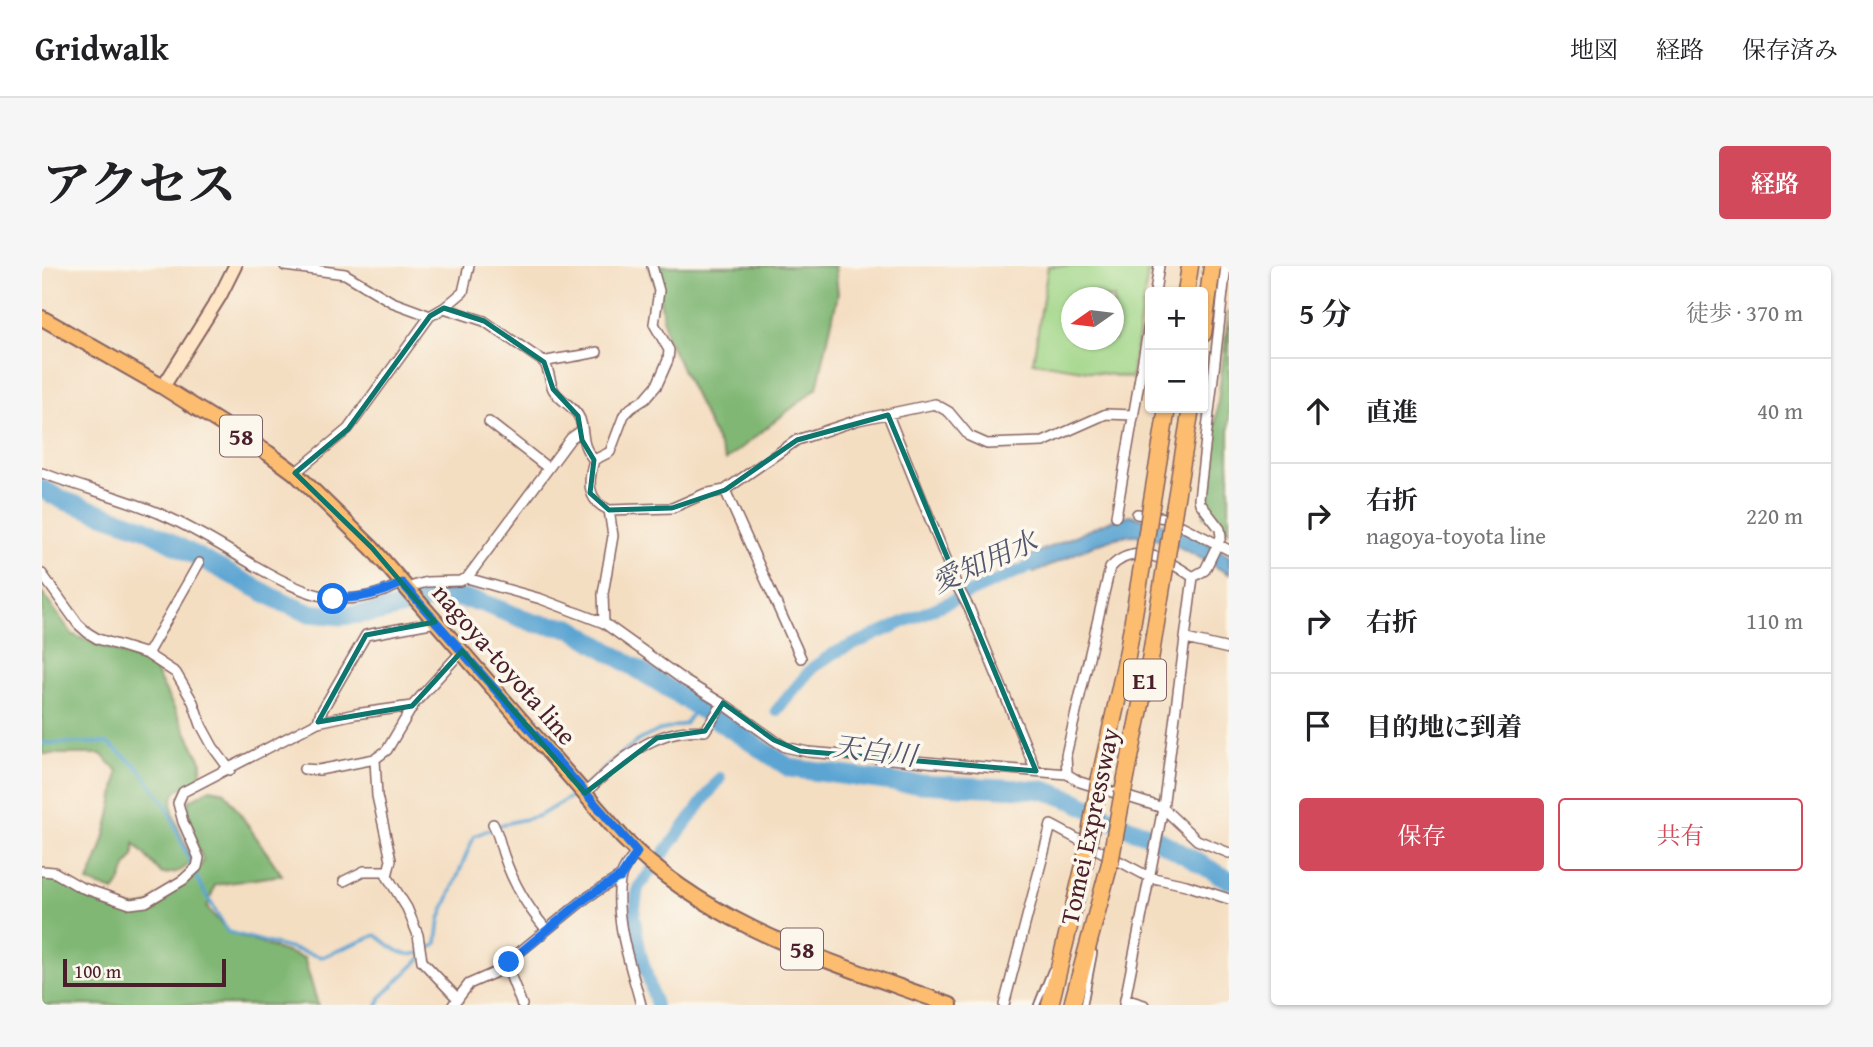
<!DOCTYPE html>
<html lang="ja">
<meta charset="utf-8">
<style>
body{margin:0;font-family:"Gentium Book Plus","Noto Serif JP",serif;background:#f6f6f6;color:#202124}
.controls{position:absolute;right:21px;top:21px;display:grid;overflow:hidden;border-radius:7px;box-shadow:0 2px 5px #0004}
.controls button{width:63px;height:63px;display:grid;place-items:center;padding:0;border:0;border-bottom:2px solid #e0e0e0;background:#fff;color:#202124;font:35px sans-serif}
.compass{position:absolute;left:1019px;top:21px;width:63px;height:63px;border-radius:50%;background:#fff;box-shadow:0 2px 5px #0004;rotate:256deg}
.scale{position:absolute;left:21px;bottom:18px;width:163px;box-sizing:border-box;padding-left:7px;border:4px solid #4a1f2b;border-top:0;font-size:19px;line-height:24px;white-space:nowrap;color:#4a1f2b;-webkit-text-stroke:5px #fbf7ec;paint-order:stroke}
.stop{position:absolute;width:21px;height:21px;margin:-16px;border:5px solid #1a73e8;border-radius:50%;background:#fff}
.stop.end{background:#1a73e8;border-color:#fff;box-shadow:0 2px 7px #0008}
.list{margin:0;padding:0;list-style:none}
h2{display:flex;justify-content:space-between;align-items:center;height:91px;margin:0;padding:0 28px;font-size:30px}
h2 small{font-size:23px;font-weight:400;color:#757577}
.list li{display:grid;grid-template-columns:46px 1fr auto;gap:21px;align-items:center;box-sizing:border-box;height:105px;padding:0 28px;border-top:2px solid #e0e0e0}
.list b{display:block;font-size:26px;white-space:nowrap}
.list p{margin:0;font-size:23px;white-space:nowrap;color:#757577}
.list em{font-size:23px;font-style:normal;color:#757577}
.actions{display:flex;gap:14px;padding:21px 28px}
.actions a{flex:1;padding:16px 0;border:2px solid #d1495b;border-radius:7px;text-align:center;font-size:24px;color:#d1495b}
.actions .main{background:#d1495b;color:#fff}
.icon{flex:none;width:38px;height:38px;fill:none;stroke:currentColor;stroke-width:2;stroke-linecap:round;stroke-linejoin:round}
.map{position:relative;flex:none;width:1187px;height:739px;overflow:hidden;border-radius:7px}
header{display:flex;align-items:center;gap:42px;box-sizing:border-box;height:98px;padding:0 35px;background:#fff;border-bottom:2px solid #e0e0e0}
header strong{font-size:33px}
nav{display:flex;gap:38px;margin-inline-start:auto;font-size:24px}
.intro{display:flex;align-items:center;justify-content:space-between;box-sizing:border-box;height:168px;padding:0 42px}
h1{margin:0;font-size:49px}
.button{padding:18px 32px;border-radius:7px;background:#d1495b;color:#fff;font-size:24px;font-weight:700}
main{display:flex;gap:42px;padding:0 42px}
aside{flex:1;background:#fff;border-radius:7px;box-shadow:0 2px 5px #0004}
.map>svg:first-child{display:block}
.green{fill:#a0d688;stroke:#757a5a;stroke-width:2;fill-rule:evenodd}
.forest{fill:#80b774;stroke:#656b50;stroke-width:2}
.water{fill:#5ba5d3;stroke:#52627f;stroke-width:2}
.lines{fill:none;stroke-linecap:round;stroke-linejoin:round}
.stream{stroke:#5ba5d3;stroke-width:3.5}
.canal{stroke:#5ba5d3;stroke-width:12}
.river{stroke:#5ba5d3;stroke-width:19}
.lane-casing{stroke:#866260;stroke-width:8}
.street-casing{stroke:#866260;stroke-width:12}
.secondary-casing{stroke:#866260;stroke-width:16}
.primary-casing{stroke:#866260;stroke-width:18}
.highway-casing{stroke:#866260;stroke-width:19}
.lane{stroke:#fff;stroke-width:4.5}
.street{stroke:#fff;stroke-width:9}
.secondary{stroke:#fee5c5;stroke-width:12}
.primary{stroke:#fcbd6f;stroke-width:14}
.highway{stroke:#fcbd6f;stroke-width:16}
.highway-bridge-casing{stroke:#866260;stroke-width:19;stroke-linecap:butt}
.highway-bridge{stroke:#fcbd6f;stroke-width:16}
.route{stroke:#1a73e8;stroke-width:9}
.marked{fill:none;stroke:#0f766e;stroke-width:5;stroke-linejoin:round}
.labels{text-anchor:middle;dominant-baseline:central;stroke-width:7;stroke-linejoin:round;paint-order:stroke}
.shield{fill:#fbf7ec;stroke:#7f6065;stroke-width:2}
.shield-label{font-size:24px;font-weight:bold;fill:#4a1f2b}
.street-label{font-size:26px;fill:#4a1f2b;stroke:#fbf7ec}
.water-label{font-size:28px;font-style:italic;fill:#51556e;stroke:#fbf7ec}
</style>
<header>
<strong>Gridwalk</strong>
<nav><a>地図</a><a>経路</a><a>保存済み</a></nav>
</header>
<div class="intro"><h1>アクセス</h1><a class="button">経路</a></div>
<main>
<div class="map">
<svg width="1187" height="739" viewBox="0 0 1187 739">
<rect width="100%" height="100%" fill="#fbf7ec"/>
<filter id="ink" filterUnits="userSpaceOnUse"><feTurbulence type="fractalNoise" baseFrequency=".0143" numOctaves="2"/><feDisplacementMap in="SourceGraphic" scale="14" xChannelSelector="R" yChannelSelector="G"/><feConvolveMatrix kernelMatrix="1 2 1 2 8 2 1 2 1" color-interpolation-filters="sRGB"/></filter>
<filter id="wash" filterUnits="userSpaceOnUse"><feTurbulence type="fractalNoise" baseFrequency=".00686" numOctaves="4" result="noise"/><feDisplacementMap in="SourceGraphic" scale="28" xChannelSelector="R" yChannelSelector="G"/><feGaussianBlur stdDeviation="1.57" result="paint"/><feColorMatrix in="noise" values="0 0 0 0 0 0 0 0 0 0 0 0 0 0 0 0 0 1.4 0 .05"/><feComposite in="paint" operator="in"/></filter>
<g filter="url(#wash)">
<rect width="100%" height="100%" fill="#f4dec2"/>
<path class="green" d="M1006 0H1107L1089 112 991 96ZM1030 32H1072V74H1030Z"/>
<path class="forest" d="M607 0H793L796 28 775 122 684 194 624 70 618 33Z
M1187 45V265L1162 250Z
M0 327 31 369 110 399 160 497 157 514C150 517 141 520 136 524 119 538 144 576 150 593 143 605 134 607 120 608L92 577V590C78 604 85 611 72 625L46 616C62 581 71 543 76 505L59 488H0Z
M168 523 183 526 240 609 173 619 165 642 188 667 262 692 276 739H0V607C24 620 76 647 103 640 113 637 123 629 132 624 146 616 155 610 161 594 153 574 144 556 147 535Z"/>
<path class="water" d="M1088 249 1139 262 1187 289V308C1159 293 1126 270 1093 269 1066 268 1018 296 992 307L987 290 1065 256Z"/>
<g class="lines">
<path class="stream" d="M0 477H65L96 501 124 539 156 615 186 666 280 691 334 669C356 687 370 698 395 677L398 653 432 570 461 558 497 550 535 527
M541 522 581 486 597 474 616 465 643 458 655 441
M336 739 338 732 379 692"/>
<path class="canal" d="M734 445 770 402 792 387 1004 293
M614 739 599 688 592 649 596 622 678 512"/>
<path class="river" d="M0 223 23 235 102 262 242 337 267 347 300 350 337 346 406 330 438 336 492 357 529 362 642 432 748 502 858 517 1002 524 1033 535 1087 562 1109 570 1187 614"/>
</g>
</g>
<g filter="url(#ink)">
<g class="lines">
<defs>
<path id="lane" d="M995 739 1009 704
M1042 739 1052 687"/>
<path id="street" d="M243 0 303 8 350 36 388 50
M610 0 617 25 612 58 627 84 626 94 615 119 603 133 589 142 582 149 568 186 552 194C546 215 544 234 567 244L630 242 662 228 683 224 755 174 816 154 893 138 907 146 927 170 945 178 1001 176 1064 148 1092 149
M1113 26 1117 0
M402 42 442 55 502 96C508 105 507 114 511 123 517 135 533 140 538 153 544 170 537 176 552 194
M502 96C520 91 537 91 555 86
M846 149 915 320 927 342 994 505
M447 156 506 202
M0 207C40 222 83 232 121 249 154 263 184 283 215 301 266 330 304 347 360 317
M253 207 306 163 388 50 402 42 421 26 427 0
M683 224 759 392
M1095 248 1124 252 1187 284
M1074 250 1108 53
M0 308 36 358 46 367 56 373 105 388 134 407 151 436 159 459 171 481 188 504
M425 312 499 333 562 357 643 415 686 441 732 474 743 481 766 486 1025 508 1038 516 1121 542 1155 574 1187 587
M364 322 385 316 418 315 425 312 529 172 539 165
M562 357 561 328 571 270 567 244
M1144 373 1187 383
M105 388 157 297
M276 456 278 448 324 369 394 356
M262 503 277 504 333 493
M1025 508 1024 489 1068 302C1093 275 1125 293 1151 311
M543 527C576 496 613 460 663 465L680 439
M451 558C457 569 458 579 462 590 471 617 486 642 504 663
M595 586C588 594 580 604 578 614 572 656 589 700 599 739
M0 605 12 606 38 621 88 638 104 636 141 614 155 601 157 592 141 556 136 537 141 526 276 456 313 448 370 440
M302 615 322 605H346
M464 698 480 739
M416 733 380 695 376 669 365 642 345 610 349 594 335 530 333 493 345 484 372 438 420 385
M1083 733 1102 739
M411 739 427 718 452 707 544 632 579 610 578 612
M962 739 1009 559 1107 611 1144 619 1187 633
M1082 739 1121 542 1151 311 1163 304 1179 271 1178 263 1158 237 1157 233 1184 0"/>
<path id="secondary" d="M121 121 178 30 193 0"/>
<path id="primary" d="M0 52 121 121 226 187 253 207 330 282 581 572C668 662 794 697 908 739"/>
<path id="highway" d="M1144 26 1148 0
M1161 68 1170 0
M1109 240 1125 142
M1132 244 1149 142
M1058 512 1085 390 1100 300
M1081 526 1108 394 1123 302
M1008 739 1043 595
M1030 739 1068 597"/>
</defs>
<use href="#lane" class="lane-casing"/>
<use href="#street" class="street-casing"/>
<use href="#secondary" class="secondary-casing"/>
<use href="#primary" class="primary-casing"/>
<use href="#highway" class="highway-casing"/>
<use href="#lane" class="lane"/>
<use href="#street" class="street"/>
<use href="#secondary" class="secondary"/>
<use href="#primary" class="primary"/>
<use href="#highway" class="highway"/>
<defs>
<path id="highway-bridge" d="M1100 300 1109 240
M1123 302 1132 244
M1043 595 1058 512
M1068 597 1081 526"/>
</defs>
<use href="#highway-bridge" class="highway-bridge-casing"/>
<use href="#highway-bridge" class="highway-bridge"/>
</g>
</g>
<g class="lines" filter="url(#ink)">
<path class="route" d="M291 333C317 332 337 329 360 317L595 586 578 612 579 610 544 632 467 696"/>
</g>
<path class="marked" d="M402 42 442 55 502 96 511 123 536 150 540 174 552 194 548 227 567 244 630 242 683 224 755 174 846 149 994 505 758 485 732 474 681 437 663 465 615 472 543 527 420 385 370 440 276 456 324 369 393 356 330 282 253 207 306 163 388 50Z"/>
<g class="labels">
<g class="shield">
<rect x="178" y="149.5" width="42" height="41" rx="5"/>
<rect x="1082" y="393.5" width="42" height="41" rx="5"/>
<rect x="739" y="662.5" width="42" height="41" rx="5"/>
</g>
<g class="shield-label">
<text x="199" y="170">58</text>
<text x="1103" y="414">E1</text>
<text x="760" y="683">58</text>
</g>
<g class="street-label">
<text transform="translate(463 398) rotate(49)">nagoya-toyota line</text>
<text transform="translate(1047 560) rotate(-78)">Tomei Expressway</text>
</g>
<g class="water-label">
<text transform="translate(942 295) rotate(-24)">愛知用水</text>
<text transform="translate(833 484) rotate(7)">天白川</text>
</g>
</g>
</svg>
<div class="controls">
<button>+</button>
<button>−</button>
</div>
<svg class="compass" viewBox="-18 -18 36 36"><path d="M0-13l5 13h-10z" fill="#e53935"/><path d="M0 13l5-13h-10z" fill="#757577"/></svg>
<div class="scale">100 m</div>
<div class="stop" style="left:291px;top:333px"></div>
<div class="stop end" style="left:467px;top:696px"></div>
</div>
<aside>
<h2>5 分<small>徒歩 · 370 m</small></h2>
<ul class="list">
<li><svg class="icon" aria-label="ahead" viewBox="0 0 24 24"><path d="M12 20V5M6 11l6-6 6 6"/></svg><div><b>直進</b></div><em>40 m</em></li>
<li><svg class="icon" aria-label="right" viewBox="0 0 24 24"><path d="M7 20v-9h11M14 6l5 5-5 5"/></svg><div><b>右折</b><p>nagoya-toyota line</p></div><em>220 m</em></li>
<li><svg class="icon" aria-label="right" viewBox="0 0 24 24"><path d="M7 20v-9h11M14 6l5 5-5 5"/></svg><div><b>右折</b></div><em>110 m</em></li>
<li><svg class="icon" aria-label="arrive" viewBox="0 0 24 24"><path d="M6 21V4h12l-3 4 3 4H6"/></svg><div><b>目的地に到着</b></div></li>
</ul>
<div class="actions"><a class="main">保存</a><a>共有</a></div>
</aside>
</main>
